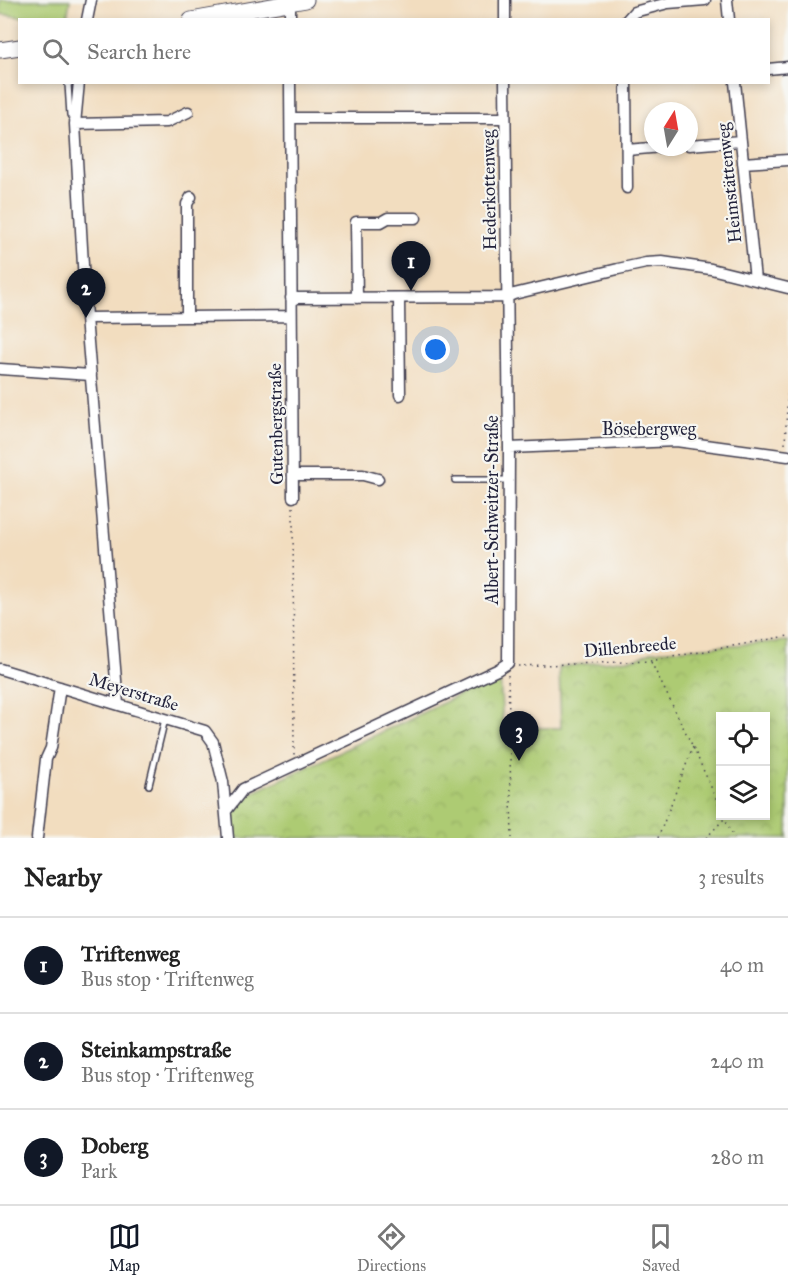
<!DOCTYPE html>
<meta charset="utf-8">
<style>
body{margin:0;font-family:"IM FELL Great Primer",serif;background:#f6f6f6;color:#222}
.controls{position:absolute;right:18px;bottom:18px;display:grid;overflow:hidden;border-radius:0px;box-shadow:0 3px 9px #0003}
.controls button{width:54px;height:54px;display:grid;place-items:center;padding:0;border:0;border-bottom:2px solid #e0e0e0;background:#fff;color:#222;font:30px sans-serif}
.compass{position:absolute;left:644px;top:102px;width:54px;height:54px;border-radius:50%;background:#fff;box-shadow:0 3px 9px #0003;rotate:11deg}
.you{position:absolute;left:436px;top:350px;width:21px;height:21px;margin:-15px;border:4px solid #fff;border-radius:50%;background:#1a73e8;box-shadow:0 0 0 9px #1a73e833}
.badge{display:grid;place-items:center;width:39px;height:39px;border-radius:50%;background:#111827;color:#fff;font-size:20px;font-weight:700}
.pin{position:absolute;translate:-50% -50px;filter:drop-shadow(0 2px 3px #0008)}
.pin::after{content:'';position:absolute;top:32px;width:21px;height:18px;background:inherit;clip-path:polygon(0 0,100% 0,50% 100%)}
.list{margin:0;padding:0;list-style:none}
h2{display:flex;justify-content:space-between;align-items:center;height:78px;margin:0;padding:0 24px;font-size:26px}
h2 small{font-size:20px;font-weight:400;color:#767676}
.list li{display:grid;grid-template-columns:39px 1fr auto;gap:18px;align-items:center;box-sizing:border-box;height:96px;padding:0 24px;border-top:2px solid #e0e0e0}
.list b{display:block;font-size:22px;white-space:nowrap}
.list p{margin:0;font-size:20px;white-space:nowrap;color:#767676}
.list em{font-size:20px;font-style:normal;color:#767676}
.icon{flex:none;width:33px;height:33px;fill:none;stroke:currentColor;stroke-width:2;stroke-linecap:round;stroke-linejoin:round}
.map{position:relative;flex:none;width:788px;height:838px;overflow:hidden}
.search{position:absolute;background:#fff;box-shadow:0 3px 9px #0003;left:18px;right:18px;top:18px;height:66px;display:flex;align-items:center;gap:15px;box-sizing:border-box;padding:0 21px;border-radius:0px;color:#767676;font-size:22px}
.sheet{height:366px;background:#fff}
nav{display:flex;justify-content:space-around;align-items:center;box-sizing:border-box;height:84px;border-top:2px solid #e0e0e0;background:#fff;font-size:16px;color:#767676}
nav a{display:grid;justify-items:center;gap:3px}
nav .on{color:#111827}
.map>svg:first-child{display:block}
.grass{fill:#adcb73;stroke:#687657;stroke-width:1.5}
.park{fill:url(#park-crowns);stroke:#687657;stroke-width:1.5;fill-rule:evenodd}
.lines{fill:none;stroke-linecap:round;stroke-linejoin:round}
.service-casing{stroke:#413e4f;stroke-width:8}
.minor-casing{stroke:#413e4f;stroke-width:13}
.secondary-casing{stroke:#413e4f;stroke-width:17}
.path{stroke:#413e4f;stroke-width:1.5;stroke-dasharray:1.5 4.5;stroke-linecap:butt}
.service{stroke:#fff;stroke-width:5}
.minor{stroke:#fff;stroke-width:10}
.secondary{stroke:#fff;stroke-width:15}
.labels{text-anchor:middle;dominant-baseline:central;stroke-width:4.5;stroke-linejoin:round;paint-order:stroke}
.street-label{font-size:18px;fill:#22223b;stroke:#f6f6f2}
</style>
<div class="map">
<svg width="788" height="838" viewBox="0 0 788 838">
<defs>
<pattern id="park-crowns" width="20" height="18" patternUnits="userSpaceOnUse" patternTransform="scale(1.5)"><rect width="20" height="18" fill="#adcb73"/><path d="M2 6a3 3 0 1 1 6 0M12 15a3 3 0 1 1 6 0" fill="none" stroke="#95ae64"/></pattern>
</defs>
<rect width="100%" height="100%" fill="#f6f6f2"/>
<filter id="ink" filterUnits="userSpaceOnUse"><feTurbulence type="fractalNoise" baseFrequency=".0167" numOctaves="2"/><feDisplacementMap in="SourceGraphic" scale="12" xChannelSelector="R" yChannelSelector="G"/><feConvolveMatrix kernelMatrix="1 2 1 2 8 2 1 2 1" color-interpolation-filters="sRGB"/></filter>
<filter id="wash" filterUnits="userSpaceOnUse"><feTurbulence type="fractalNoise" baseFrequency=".008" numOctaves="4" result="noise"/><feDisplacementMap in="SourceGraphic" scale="24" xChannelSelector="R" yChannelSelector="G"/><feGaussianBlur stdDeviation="1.35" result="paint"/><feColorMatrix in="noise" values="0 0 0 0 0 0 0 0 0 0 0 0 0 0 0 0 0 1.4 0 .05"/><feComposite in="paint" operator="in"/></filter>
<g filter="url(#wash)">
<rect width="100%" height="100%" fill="#f2ddbf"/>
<path class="grass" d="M0 0H70L67 19H36L0 14Z"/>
<path class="park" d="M788 641V838H232C230 814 231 812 248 795L500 676 503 728H561L559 667 637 658 653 651ZM720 716H766V816H720Z"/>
</g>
<g filter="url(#ink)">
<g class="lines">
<defs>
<path id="service" d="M72 82 68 84 70 115 74 121
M455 480H509
M149 785 165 719"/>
<path id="minor" d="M505 0V20
M727 0 729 20
M290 3V20
M87 20 91 0
M627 20 634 12 668 3 705 0
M768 69 788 67
M79 82 75 124 86 318 118 704
M290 82 293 497
M626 82 627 188
M735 82 755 280
M291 118H505
M75 124 167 122 188 112
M689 145 741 141
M627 150 662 147
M743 163 788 160
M291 298 507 297 514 294 618 269 646 263 662 262 711 269 788 288
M357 298 356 222H381L388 218H416
M399 298 400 395
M187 317V204L191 197
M86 318 291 316
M0 369 91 375
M509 448 676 441 788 456
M293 475H363L378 479
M0 669 205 731 213 742 223 782 228 838
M226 811 243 789 497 670 508 663 509 448 505 82
M37 838 46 759 51 748 60 687"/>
<path id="secondary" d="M191 20 306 0
M0 50 20 47"/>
</defs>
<use href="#service" class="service-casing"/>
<use href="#minor" class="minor-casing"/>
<use href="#secondary" class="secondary-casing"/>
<path class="path" d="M785 444 788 388
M293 507 294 755
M651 662 693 747 720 807
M518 666 650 661 788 636
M508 675 512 838
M724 816 734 838
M658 838 693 747
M706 838 725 818"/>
<use href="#service" class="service"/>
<use href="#minor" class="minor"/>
<use href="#secondary" class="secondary"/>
</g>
</g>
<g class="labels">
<g class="street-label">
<text transform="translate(729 183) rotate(-96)">Heimstättenweg</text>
<text transform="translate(489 190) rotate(-91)">Hederkottenweg</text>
<text transform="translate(276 424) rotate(-91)">Gutenbergstraße</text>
<text x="649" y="429">Bösebergweg</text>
<text transform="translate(492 510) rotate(-90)">Albert-Schweitzer-Straße</text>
<text transform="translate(630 647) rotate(-5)">Dillenbreede</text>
<text transform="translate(134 692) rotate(17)">Meyerstraße</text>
</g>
</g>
</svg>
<div class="controls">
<button><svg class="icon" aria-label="locate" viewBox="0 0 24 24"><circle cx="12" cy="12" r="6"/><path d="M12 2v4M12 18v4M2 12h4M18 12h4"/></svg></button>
<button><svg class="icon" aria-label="layers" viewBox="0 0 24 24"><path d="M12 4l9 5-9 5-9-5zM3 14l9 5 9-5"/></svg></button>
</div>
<svg class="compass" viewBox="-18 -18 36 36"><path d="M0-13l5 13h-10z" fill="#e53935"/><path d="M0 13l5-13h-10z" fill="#767676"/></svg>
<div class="you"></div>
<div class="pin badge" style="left:411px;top:291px">1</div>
<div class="pin badge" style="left:86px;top:318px">2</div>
<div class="pin badge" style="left:519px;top:761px">3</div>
<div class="search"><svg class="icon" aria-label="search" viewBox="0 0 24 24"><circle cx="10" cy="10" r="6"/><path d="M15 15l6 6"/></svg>Search here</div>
</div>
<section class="sheet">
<h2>Nearby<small>3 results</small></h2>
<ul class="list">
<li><span class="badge">1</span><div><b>Triftenweg</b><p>Bus stop · Triftenweg</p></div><em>40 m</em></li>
<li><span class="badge">2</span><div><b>Steinkampstraße</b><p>Bus stop · Triftenweg</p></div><em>240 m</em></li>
<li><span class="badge">3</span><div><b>Doberg</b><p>Park</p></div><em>280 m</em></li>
</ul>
</section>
<nav>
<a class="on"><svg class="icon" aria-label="map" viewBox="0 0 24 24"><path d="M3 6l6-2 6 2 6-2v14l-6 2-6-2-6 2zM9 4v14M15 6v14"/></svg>Map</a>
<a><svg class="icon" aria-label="directions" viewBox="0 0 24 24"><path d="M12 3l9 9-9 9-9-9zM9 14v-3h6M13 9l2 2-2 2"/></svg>Directions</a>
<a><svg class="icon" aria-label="saved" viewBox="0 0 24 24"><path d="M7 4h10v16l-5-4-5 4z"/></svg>Saved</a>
</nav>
